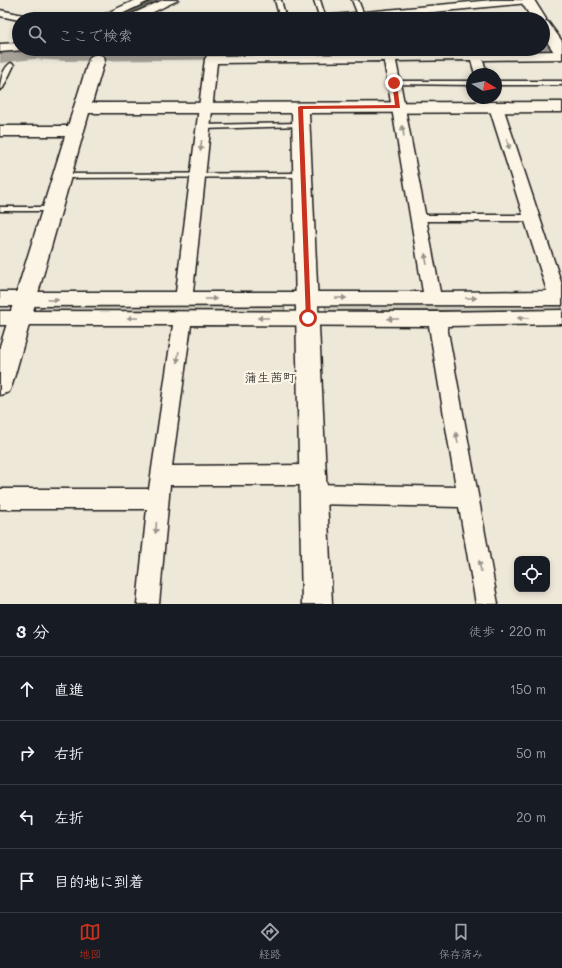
<!DOCTYPE html>
<html lang="ja">
<meta charset="utf-8">
<style>
body{margin:0;font-family:Mali,"Klee One",sans-serif;background:#20242c;color:#f1f3f6}
.controls{position:absolute;right:12px;bottom:12px;display:grid;overflow:hidden;border-radius:8px;box-shadow:0 2px 6px #0003}
.controls button{width:36px;height:36px;display:grid;place-items:center;padding:0;border:0;border-bottom:1px solid #363941;background:#171b24;color:#f1f3f6;font:20px sans-serif}
.compass{position:absolute;left:466px;top:68px;width:36px;height:36px;border-radius:50%;background:#171b24;box-shadow:0 2px 6px #0003;rotate:100deg}
.stop{position:absolute;width:12px;height:12px;margin:-9px;border:3px solid #c8321e;border-radius:50%;background:#fff}
.stop.end{background:#c8321e;border-color:#fff;box-shadow:0 1px 4px #0008}
.list{margin:0;padding:0;list-style:none}
h2{display:flex;justify-content:space-between;align-items:center;height:52px;margin:0;padding:0 16px;font-size:17px}
h2 small{font-size:13px;font-weight:400;color:#9ea1a6}
.list li{display:grid;grid-template-columns:26px 1fr auto;gap:12px;align-items:center;box-sizing:border-box;height:64px;padding:0 16px;border-top:1px solid #363941}
.list b{display:block;font-size:15px;white-space:nowrap}
.list em{font-size:13px;font-style:normal;color:#9ea1a6}
.icon{flex:none;width:22px;height:22px;fill:none;stroke:currentColor;stroke-width:2;stroke-linecap:round;stroke-linejoin:round}
.map{position:relative;flex:none;width:562px;height:604px;overflow:hidden}
.search{position:absolute;background:#171b24;box-shadow:0 2px 6px #0003;left:12px;right:12px;top:12px;height:44px;display:flex;align-items:center;gap:10px;box-sizing:border-box;padding:0 14px;border-radius:22px;color:#9ea1a6;font-size:15px}
.sheet{height:308px;background:#171b24}
nav{display:flex;justify-content:space-around;align-items:center;box-sizing:border-box;height:56px;border-top:1px solid #363941;background:#171b24;font-size:11px;color:#9ea1a6}
nav a{display:grid;justify-items:center;gap:2px}
nav .on{color:#c8321e}
.map>svg:first-child{display:block}
.green{fill:#cfcabd;stroke:#76736c}
.lines{fill:none;stroke-linecap:round;stroke-linejoin:round}
.stream{stroke:#6f6c67;stroke-width:3.5}
.river{fill:#a7a299;fill-rule:evenodd}
.lane-casing{stroke:#1c1c1c;stroke-width:3}
.street-casing{stroke:#1c1c1c;stroke-width:3}
.secondary-casing{stroke:#1c1c1c;stroke-width:3}
.lane{fill:#fcf5e5;fill-rule:evenodd}
.street{fill:#fcf5e5;fill-rule:evenodd}
.secondary{fill:#fcf5e5;fill-rule:evenodd}
.oneway{fill:#97938b}
.route{fill:#c8321e}
.labels{text-anchor:middle;dominant-baseline:central;stroke-width:4;stroke-linejoin:round;paint-order:stroke}
.neighbourhood-label{font-size:13px;fill:#1c1c1c;stroke:#fcf5e5}
</style>
<div class="map">
<svg width="562" height="604" viewBox="0 0 562 604">
<rect width="100%" height="100%" fill="#eee8d9"/>
<filter id="ink" filterUnits="userSpaceOnUse"><feTurbulence type="fractalNoise" baseFrequency=".025" numOctaves="2"/><feDisplacementMap in="SourceGraphic" scale="8" xChannelSelector="R" yChannelSelector="G"/><feConvolveMatrix kernelMatrix="1 2 1 2 8 2 1 2 1" color-interpolation-filters="sRGB"/></filter>
<g filter="url(#ink)">
<path class="green" d="M562 303V310L326 311 325 304Z
M285 304 284 313 39 311 41 305Z"/>
<g class="lines">
<path class="stream" d="M114 19 157 0
M36 54 47 49"/>
<path class="river" d="M543 44 554 46 557 50 554 54 547 56 66 61 34 59 0 63V51L21 49H543Z"/>
<defs>
<path id="lane" d="M275 0H281L286 19H280Z
M314 0H320L326 19H320Z
M352 0H358L364 15 363 16 358 15Z
M11 63 14 65 3 88 0 90C0 82 3 67 11 63Z
M394 81H472V85L392 84 391 83Z
M496 81H562V85H496Z
M301 123 303 124V126L203 129 200 127 203 125Z
M303 173H305V177L62 178 59 176 62 174Z
M0 207H52L56 209 52 211H0Z
M419 215H531L535 218 531 221H419L415 218Z"/>
<path id="street" d="M136 0H151L111 19H96L98 17Z
M163 0H178L139 19H130L128 17 130 15Z
M492 0H534L528 3 360 19H317L323 16Z
M0 10 32 17 34 19H19V20L0 16Z
M19 43V49L23 50 0 52V44Z
M562 51V59L483 60 487 74H475L471 60 396 61 440 292 547 291 489 107 491 104H501L503 107 562 285V305L0 306V292H176L205 59 207 56ZM384 61 423 292H193L217 63Z
M562 310V324L447 326 498 604H476L459 507 313 504 306 501 303 494 306 487 312 485H170L159 604H137L147 509H0V489H149L173 325H0V311L437 312ZM191 325 429 326 456 487 313 484 319 482 322 475 319 468 312 465 172 466Z"/>
<path id="secondary" d="M520 0H534L546 19 545 21 548 22 562 41V57L556 55 543 36V19H532Z
M97 54 103 56 105 59 92 103 562 102V112L309 113 332 604H302L292 113H89L12 385 9 392 0 395V346L65 136H0V126H68L89 59 91 56Z"/>
</defs>
<use href="#lane" class="lane-casing"/>
<use href="#street" class="street-casing"/>
<use href="#secondary" class="secondary-casing"/>
<use href="#lane" class="lane"/>
<use href="#street" class="street"/>
<use href="#secondary" class="secondary"/>
</g>
<defs><path id="oneway-solid" d="M-6-.8H1V-3.2L6.5 0L1 3.2V.8H-6Z"/></defs>
<g class="oneway">
<use href="#oneway-solid" transform="translate(403 131) rotate(-101)"/>
<use href="#oneway-solid" transform="translate(508 144) rotate(73)"/>
<use href="#oneway-solid" transform="translate(201 146) rotate(96)"/>
<use href="#oneway-solid" transform="translate(426 259) rotate(-100)"/>
<use href="#oneway-solid" transform="translate(341 298)"/>
<use href="#oneway-solid" transform="translate(471 298)"/>
<use href="#oneway-solid" transform="translate(211 299)"/>
<use href="#oneway-solid" transform="translate(53 300)"/>
<use href="#oneway-solid" transform="translate(133 318) rotate(-180)"/>
<use href="#oneway-solid" transform="translate(263 318) rotate(180)"/>
<use href="#oneway-solid" transform="translate(523 318) rotate(179)"/>
<use href="#oneway-solid" transform="translate(393 319) rotate(-180)"/>
<use href="#oneway-solid" transform="translate(178 357) rotate(98)"/>
<use href="#oneway-solid" transform="translate(457 438) rotate(-100)"/>
<use href="#oneway-solid" transform="translate(156 528) rotate(95)"/>
<use href="#oneway-solid" transform="translate(480 566) rotate(-100)"/>
</g>
</g>
<path class="route" d="M392 82 397 83 400 108 303 109 311 318 310 320H306L298 107 300 106 395 105Z"/>
<g class="labels">
<g class="neighbourhood-label">
<text x="270" y="376">蒲生茜町</text>
</g>
</g>
</svg>
<div class="controls">
<button><svg class="icon" aria-label="locate" viewBox="0 0 24 24"><circle cx="12" cy="12" r="6"/><path d="M12 2v4M12 18v4M2 12h4M18 12h4"/></svg></button>
</div>
<svg class="compass" viewBox="-18 -18 36 36"><path d="M0-13l5 13h-10z" fill="#e53935"/><path d="M0 13l5-13h-10z" fill="#9ea1a6"/></svg>
<div class="stop" style="left:308px;top:318px"></div>
<div class="stop end" style="left:394px;top:83px"></div>
<div class="search"><svg class="icon" aria-label="search" viewBox="0 0 24 24"><circle cx="10" cy="10" r="6"/><path d="M15 15l6 6"/></svg>ここで検索</div>
</div>
<section class="sheet">
<h2>3 分<small>徒歩 · 220 m</small></h2>
<ul class="list">
<li><svg class="icon" aria-label="ahead" viewBox="0 0 24 24"><path d="M12 20V5M6 11l6-6 6 6"/></svg><div><b>直進</b></div><em>150 m</em></li>
<li><svg class="icon" aria-label="right" viewBox="0 0 24 24"><path d="M7 20v-9h11M14 6l5 5-5 5"/></svg><div><b>右折</b></div><em>50 m</em></li>
<li><svg class="icon" aria-label="left" viewBox="0 0 24 24"><path d="M17 20v-9H6M10 6l-5 5 5 5"/></svg><div><b>左折</b></div><em>20 m</em></li>
<li><svg class="icon" aria-label="arrive" viewBox="0 0 24 24"><path d="M6 21V4h12l-3 4 3 4H6"/></svg><div><b>目的地に到着</b></div></li>
</ul>
</section>
<nav>
<a class="on"><svg class="icon" aria-label="map" viewBox="0 0 24 24"><path d="M3 6l6-2 6 2 6-2v14l-6 2-6-2-6 2zM9 4v14M15 6v14"/></svg>地図</a>
<a><svg class="icon" aria-label="directions" viewBox="0 0 24 24"><path d="M12 3l9 9-9 9-9-9zM9 14v-3h6M13 9l2 2-2 2"/></svg>経路</a>
<a><svg class="icon" aria-label="saved" viewBox="0 0 24 24"><path d="M7 4h10v16l-5-4-5 4z"/></svg>保存済み</a>
</nav>
